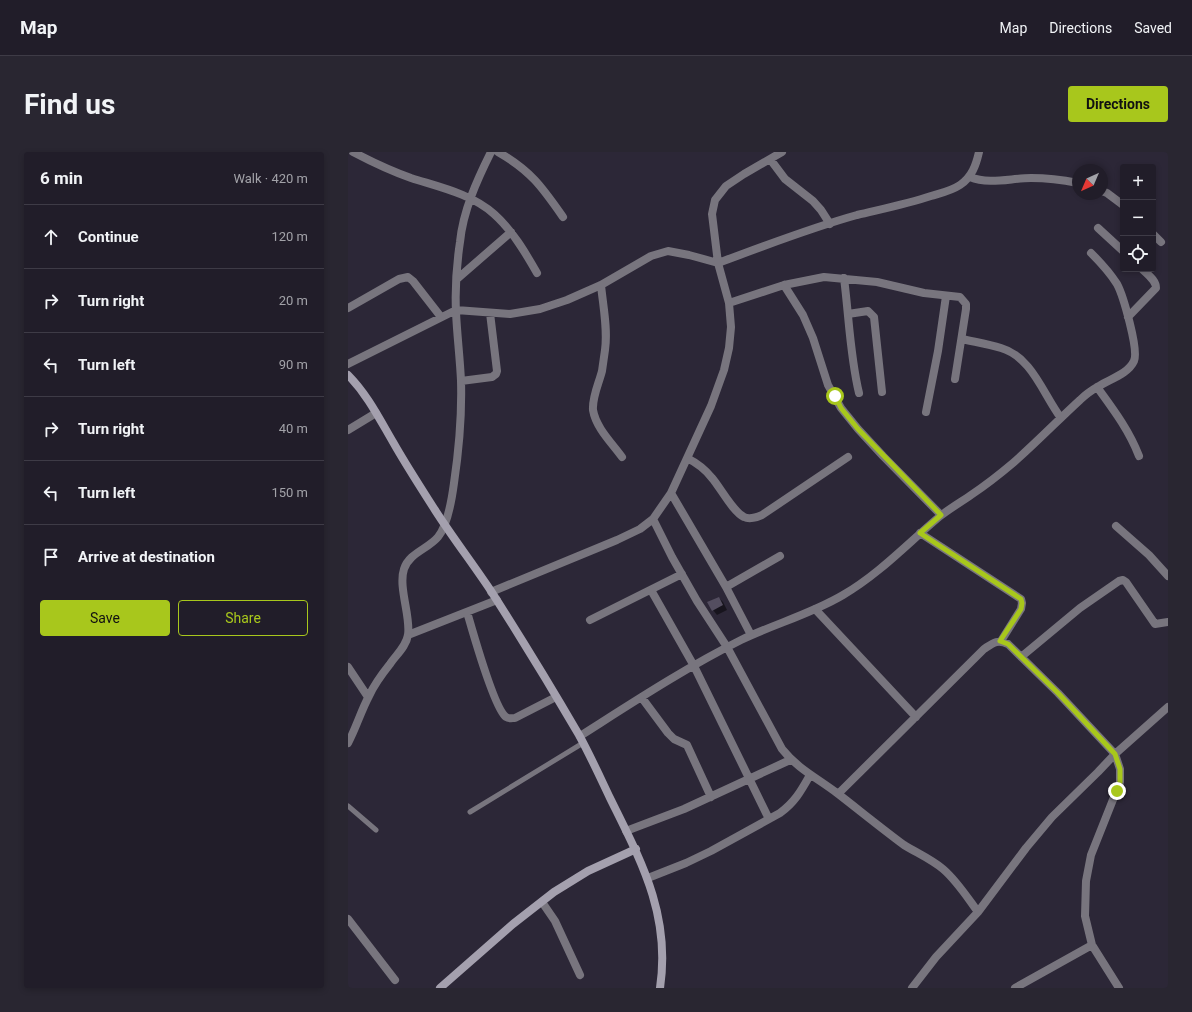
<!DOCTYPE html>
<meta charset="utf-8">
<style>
body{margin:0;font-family:Roboto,sans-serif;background:#292631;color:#f1f3f6}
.controls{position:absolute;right:12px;top:12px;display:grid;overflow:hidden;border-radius:4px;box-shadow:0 2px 6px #0003}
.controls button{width:36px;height:36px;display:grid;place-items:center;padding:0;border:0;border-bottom:1px solid #3e3b46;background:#211d29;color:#f1f3f6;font:20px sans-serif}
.compass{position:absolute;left:724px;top:12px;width:36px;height:36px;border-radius:50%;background:#211d29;box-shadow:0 2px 6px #0003;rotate:224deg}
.stop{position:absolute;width:12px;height:12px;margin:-9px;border:3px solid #a8c71c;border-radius:50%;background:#fff}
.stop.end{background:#a8c71c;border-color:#fff;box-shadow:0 1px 4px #0008}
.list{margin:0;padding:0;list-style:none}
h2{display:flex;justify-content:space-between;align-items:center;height:52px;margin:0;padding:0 16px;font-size:17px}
h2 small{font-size:13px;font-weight:400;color:#a2a2a8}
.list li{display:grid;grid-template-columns:26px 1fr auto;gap:12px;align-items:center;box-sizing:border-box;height:64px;padding:0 16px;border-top:1px solid #3e3b46}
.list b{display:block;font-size:15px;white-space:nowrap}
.list em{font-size:13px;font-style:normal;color:#a2a2a8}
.actions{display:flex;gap:8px;padding:12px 16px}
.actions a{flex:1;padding:9px 0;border:1px solid #a8c71c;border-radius:4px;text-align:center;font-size:14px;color:#a8c71c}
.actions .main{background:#a8c71c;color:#111}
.icon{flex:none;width:22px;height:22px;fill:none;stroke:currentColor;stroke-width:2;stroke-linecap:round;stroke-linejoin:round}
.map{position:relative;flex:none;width:820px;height:836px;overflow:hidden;border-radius:4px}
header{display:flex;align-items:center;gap:24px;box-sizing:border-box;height:56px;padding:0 20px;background:#211d29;border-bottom:1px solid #3e3b46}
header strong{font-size:19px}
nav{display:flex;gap:22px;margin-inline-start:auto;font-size:14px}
.intro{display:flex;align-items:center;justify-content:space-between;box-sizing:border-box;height:96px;padding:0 24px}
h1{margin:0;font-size:28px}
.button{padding:10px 18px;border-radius:4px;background:#a8c71c;color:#111;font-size:14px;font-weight:700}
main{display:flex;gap:24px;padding:0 24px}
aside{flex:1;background:#211d29;border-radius:4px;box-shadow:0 2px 6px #0003}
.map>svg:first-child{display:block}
.shadow{fill:#0007}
.building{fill:#544e60}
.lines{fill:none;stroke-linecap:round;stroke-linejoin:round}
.lane{stroke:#78757e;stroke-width:5}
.street{stroke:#78757e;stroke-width:8}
.secondary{stroke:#a4a0ae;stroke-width:8}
.route{stroke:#a8c71c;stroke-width:5}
</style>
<header>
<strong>Map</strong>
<nav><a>Map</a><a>Directions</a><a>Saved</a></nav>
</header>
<div class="intro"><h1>Find us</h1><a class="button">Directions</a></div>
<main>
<aside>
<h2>6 min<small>Walk · 420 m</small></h2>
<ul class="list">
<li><svg class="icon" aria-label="ahead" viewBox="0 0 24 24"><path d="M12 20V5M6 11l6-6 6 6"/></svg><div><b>Continue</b></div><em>120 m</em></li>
<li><svg class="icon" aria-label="right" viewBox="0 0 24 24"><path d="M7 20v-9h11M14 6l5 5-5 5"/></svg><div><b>Turn right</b></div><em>20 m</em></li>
<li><svg class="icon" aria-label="left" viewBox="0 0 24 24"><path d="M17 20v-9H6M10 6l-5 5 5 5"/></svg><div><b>Turn left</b></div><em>90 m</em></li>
<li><svg class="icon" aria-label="right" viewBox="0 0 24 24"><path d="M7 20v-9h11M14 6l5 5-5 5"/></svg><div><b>Turn right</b></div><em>40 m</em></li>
<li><svg class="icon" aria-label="left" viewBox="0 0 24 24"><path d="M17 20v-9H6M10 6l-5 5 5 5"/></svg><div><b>Turn left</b></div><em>150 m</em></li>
<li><svg class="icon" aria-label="arrive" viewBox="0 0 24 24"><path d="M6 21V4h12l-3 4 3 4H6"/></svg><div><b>Arrive at destination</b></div></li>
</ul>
<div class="actions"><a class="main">Save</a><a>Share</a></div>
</aside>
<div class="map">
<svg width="820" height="836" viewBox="0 0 820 836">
<rect width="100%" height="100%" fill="#2c2737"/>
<path class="shadow" d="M371 446 375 450 379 458 369 463 365 458Z"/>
<path class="building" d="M371 445 375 453 364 459 359 450Z"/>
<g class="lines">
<path class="lane" d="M0 654 28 678
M122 660 235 591"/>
<path class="street" d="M5 0C24 10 43 19 63 26 91 35 124 42 146 62 164 78 177 100 189 121
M150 0C183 19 194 35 215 65
M422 7 437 27 465 49 473 58 482 72
M622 25C641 33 663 26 683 26 699 26 715 28 730 31
M754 39 759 41 775 53
M750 76 775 99
M805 82 813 90
M496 126C501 165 502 204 511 241
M109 127 163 80
M253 133C255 154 260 177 257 198 256 205 255 212 254 219 251 231 244 245 245 258 248 276 264 291 274 305
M436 133 455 163 465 186 480 233 493 256 510 277 535 304 593 363
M381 151 436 133 476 125 529 130 576 141 612 145 618 152V157L607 227
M0 156 51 127 60 125 65 129 93 165
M500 162 520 159 526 165 534 240
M780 165 808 136C808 128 800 123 794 117
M614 187C627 190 640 192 653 196 684 205 695 242 713 266
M0 212 108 158 162 162 192 157 219 148 253 133 303 104 320 99 341 103 370 111 364 62 367 48 378 34 396 22 434 0
M113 229 144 225 148 222 149 219 142 161
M749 235C765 257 781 278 791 304
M578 260 590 199 598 144
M0 278 28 261
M339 306C349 311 357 317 364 326 372 335 385 360 396 365 402 368 409 365 414 363L500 305
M323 341 378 435 403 483
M305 367 324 405 349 449 379 495 434 597C449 616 469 626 489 641 511 658 533 676 556 693 569 701 583 707 595 717 609 729 619 745 630 760
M768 374 801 403 820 424
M572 381 673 447 674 451 673 457 653 489
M378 435 432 404
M303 438 346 514 421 667
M143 440 269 388 292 377 305 367 323 341 363 254 376 218 381 196 383 175 381 151 370 111C416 94 462 76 509 63 534 57 559 52 583 44 593 41 603 39 612 33 624 25 628 13 631 0
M467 457 568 565
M119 460C124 477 146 557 158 565 161 567 164 566 167 566L208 545
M242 468 334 422
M60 483 149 448
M673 505 732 456 771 429 775 428 778 430 807 472 820 470
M0 515 20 545
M294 546 320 581 326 587 339 593 363 645
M232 584C284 551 337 516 393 488 426 472 463 462 495 443 531 422 559 392 591 365 601 357 613 350 623 343 638 333 652 322 665 311 688 291 709 269 732 248 737 243 744 238 751 234 762 227 780 222 786 209 791 198 775 143 769 132 762 121 753 111 743 101
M0 591C8 576 13 559 21 544 26 533 34 522 42 512 48 503 58 495 60 483 63 465 50 435 56 417 61 401 80 397 90 385 100 373 104 346 106 331 111 297 114 263 113 229 112 206 109 183 108 160 107 139 109 110 112 90 115 59 129 28 143 0
M490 642 636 497C645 491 649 487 660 492L710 541 767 602 772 617V630L743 703 738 729 737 764 744 793 771 836
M278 679 336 657 442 608
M300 726 338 711 363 699 432 661C447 650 453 639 462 623
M194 750 207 769 232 823
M0 767 47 828
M564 836 588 805 630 760 678 696 704 665 750 620 767 602 820 555
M667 836 744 793"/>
<path class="secondary" d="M0 223C19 242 31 266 45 290 58 313 73 336 87 358 105 386 125 412 143 439 173 486 203 535 231 583 242 603 252 625 262 646 293 709 323 763 312 836
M92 836 165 772 206 740 240 719 288 697"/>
</g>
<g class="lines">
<path class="route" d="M487 244 493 256 510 277 593 363 572 381 673 447 674 451 673 457 652 489 660 492 710 541 767 602 772 617V630L769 639"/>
</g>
</svg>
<div class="controls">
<button>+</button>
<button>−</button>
<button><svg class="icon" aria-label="locate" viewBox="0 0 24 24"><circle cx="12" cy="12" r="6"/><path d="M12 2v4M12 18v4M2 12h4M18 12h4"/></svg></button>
</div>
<svg class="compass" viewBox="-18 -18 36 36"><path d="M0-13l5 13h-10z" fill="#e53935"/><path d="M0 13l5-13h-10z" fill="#a2a2a8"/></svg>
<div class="stop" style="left:487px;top:244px"></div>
<div class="stop end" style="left:769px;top:639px"></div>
</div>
</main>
